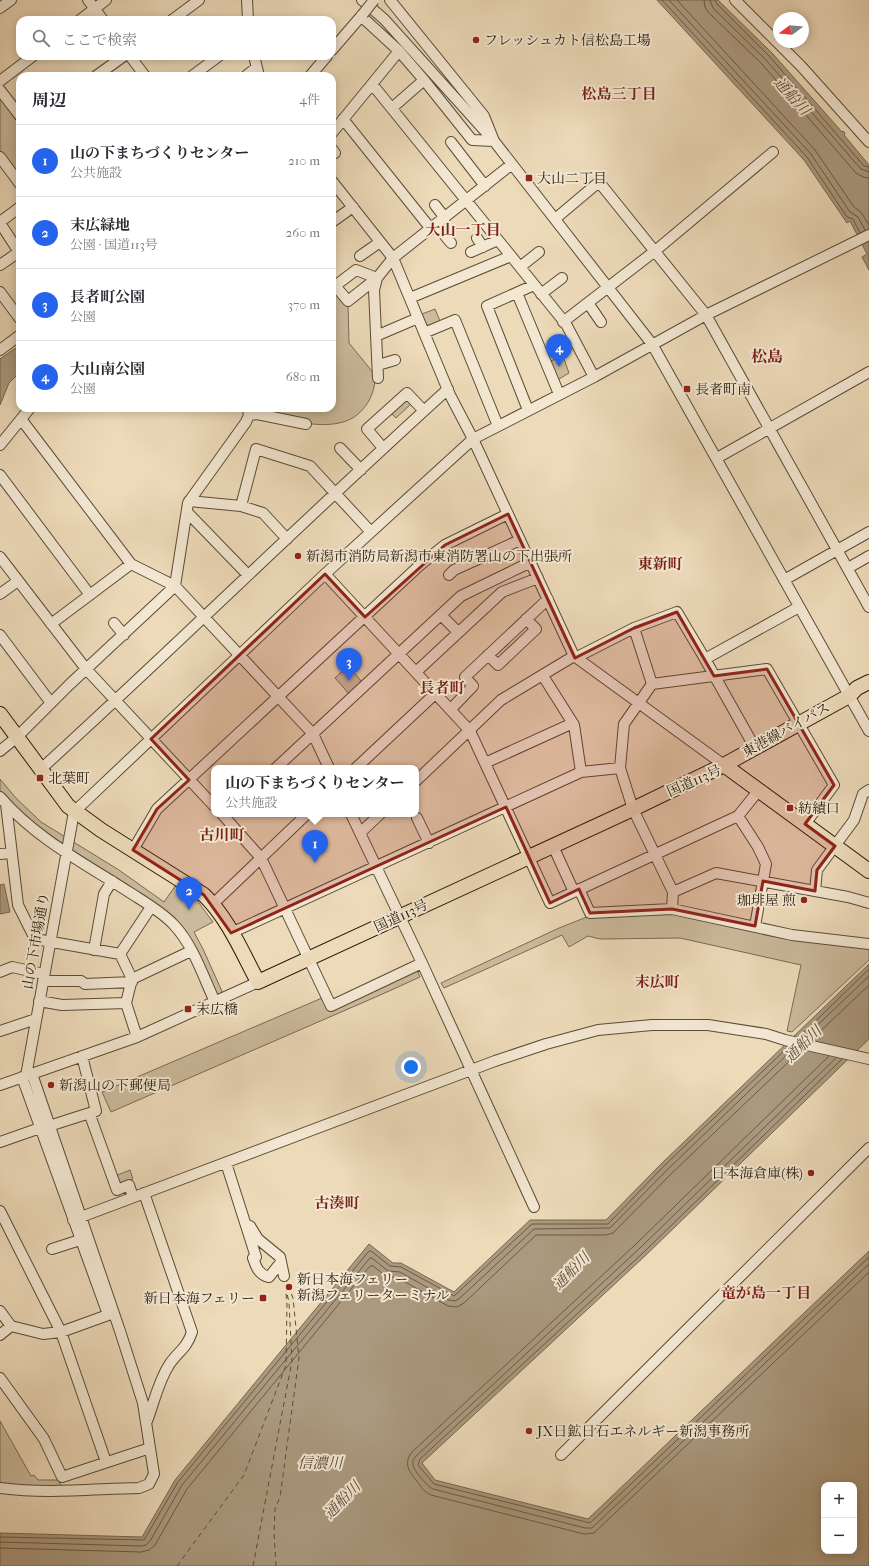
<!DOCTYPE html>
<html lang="ja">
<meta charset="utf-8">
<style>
body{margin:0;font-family:"IM FELL French Canon","Noto Serif JP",serif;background:#f7f7f7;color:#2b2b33}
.controls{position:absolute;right:12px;bottom:12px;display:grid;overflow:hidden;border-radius:8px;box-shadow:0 2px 10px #0003}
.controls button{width:36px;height:36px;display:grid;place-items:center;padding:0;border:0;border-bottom:1px solid #e1e1e2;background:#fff;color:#2b2b33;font:20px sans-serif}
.compass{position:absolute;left:773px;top:12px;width:36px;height:36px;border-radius:50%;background:#fff;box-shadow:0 2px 10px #0003;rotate:254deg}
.you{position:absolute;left:411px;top:1067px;width:14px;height:14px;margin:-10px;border:3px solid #fff;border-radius:50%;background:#1a73e8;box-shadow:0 0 0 6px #1a73e833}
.badge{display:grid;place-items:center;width:26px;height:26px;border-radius:50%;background:#2563eb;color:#fff;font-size:13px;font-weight:700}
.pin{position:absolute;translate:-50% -33px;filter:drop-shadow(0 1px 2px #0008)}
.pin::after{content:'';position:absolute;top:21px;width:14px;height:12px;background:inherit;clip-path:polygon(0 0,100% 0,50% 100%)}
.popup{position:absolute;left:211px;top:765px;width:208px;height:52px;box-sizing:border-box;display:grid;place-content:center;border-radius:8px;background:#fff;filter:drop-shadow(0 1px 3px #0005);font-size:13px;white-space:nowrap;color:#7c7c81}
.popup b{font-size:15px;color:#2b2b33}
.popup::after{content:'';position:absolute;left:50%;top:100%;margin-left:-8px;border:8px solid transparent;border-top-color:#fff}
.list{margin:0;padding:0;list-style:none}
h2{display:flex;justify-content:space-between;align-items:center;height:52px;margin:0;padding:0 16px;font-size:17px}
h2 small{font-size:13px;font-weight:400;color:#7c7c81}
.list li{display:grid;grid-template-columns:26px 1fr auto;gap:12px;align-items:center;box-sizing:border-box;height:72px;padding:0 16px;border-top:1px solid #e1e1e2}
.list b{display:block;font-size:15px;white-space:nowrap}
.list p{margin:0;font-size:13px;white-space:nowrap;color:#7c7c81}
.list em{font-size:13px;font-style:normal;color:#7c7c81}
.icon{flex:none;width:22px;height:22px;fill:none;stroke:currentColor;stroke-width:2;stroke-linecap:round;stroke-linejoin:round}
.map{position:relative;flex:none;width:869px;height:1566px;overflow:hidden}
.search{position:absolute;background:#fff;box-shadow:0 2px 10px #0003;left:16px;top:16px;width:320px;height:44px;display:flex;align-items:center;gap:10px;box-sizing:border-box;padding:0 14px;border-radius:12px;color:#7c7c81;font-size:15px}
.panel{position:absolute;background:#fff;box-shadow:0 2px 10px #0003;left:16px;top:72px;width:320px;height:340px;border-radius:12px}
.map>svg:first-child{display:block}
.green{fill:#cbba9c;stroke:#796a54}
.water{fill:#aa997e;stroke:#766750;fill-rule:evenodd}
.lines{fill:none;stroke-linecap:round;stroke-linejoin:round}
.shore{stroke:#685a45;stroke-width:1}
.ferry{stroke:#5b4d3a;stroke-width:1;stroke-dasharray:5 4;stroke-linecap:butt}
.minor-casing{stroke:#584b37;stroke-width:12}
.highway-casing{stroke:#271b0c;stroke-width:16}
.minor{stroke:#f3e7d2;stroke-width:10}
.highway{stroke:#eddab9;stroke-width:14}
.minor-bridge-casing{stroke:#584b37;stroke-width:12;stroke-linecap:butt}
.minor-bridge{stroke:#f3e7d2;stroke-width:10}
.marked{fill:#8f2418;fill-opacity:0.2;stroke:#8f2418;stroke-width:3;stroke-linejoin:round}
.poi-dot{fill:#8f2418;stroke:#f3e7d2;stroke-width:1.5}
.labels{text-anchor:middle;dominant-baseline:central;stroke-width:4;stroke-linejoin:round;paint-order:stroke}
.poi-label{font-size:14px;fill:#271b0c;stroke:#f3e7d2;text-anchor:start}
.street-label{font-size:14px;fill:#271b0c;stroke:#f3e7d2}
.neighbourhood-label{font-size:15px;font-weight:bold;fill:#7a1f14;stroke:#f3e7d2}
.water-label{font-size:15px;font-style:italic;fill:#5b4d3a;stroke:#f3e7d2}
.quarter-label{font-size:16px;font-weight:bold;fill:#7a1f14;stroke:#f3e7d2}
</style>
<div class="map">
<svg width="869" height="1566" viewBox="0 0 869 1566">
<rect width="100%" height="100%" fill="#eddab9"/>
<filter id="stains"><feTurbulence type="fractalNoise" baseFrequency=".005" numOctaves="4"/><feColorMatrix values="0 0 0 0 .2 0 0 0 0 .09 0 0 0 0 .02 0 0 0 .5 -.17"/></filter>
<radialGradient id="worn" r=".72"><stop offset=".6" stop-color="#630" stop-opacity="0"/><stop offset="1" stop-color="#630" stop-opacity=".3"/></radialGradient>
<path class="green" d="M0 98 20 125V171L16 174 0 153Z
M332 288 348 304 349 343 375 375C376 396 362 419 339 423 318 428 280 420 260 412L257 408H332Z
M435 309 440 321 429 326 426 324 422 314Z
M563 356 569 373 556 381 548 362Z
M407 399 411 404 396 418 390 412Z
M348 666 363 683 350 695 335 678Z
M0 779 15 797 41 822 119 870 164 902 176 885 196 899 213 922 194 932 203 949 225 998 215 1002 173 924 66 853 0 797Z
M674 911 869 948V960L792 1032 787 1031 801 965 680 938 600 939 588 936 569 947 562 935 444 988 441 983 559 928 592 915Z
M416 968 420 977 378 996 111 1112 102 1092 322 998 327 1009Z
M130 1170 133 1179 121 1184 117 1183 115 1176Z
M0 1421 31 1476 34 1475 38 1480H58L62 1487 0 1484Z"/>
<path class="water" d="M657 0H718L773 54 842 132 843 131 845 133 844 135 869 165V270L862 257 867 254 850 221 847 223 804 160Z
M20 345V372L9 383 0 405V359Z
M4 884 10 912 0 914V885Z
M869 964V1039L646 1255 422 1463 435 1480 588 1519 869 1251V1566H0V1533L142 1537 175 1480 369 1244 393 1263H401L454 1292 530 1220H606L661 1164ZM824 1485H854V1551H824Z"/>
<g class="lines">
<path class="shore" d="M662 0 807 157 847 217 853 219 860 233
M669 0 811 154 850 212 858 217 865 230
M677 0 815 150 854 207 861 212 869 225
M704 0 705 7 708 12 762 64 856 173 863 177 869 178
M710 0 713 8 766 60 861 169 869 172
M715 0 717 4 770 57 864 166 869 167
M799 1037 869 969
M804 1038 869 976
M811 1040 869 985
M829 1056 636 1244 412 1452C403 1463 409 1472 417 1481 421 1487 424 1492 431 1495L584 1534 594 1533 869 1272
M836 1058 640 1248 416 1456C414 1459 412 1461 413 1465 414 1471 427 1486 433 1489L585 1528H592L869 1264
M842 1059 644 1252 420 1459 418 1465 434 1484 590 1523 869 1257
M0 1537 144 1540 178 1482 369 1251H371L390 1266 401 1267 454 1296 532 1224H608L664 1166 788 1047
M0 1542 141 1546 146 1545 150 1541 182 1485 370 1258H372L388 1271 400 1272 449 1300 455 1301 460 1298 534 1229 610 1228 667 1170 794 1048
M0 1548 141 1552 149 1550 155 1545 187 1489 370 1266H373L386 1276 398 1278 448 1306 457 1307 464 1303 536 1235H606L613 1233 671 1174 801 1050"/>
<path class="ferry" d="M177 1566 244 1475 286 1365 287 1305 285 1281
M253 1566 292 1361 289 1303 285 1283
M276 1566 274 1533 275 1509 280 1497 299 1358 293 1298 286 1280"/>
<defs>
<path id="minor" d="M88 0 103 20
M247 0 248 20
M362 0 384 19 494 141 652 344 869 731
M735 0 801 66 869 142
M0 8 11 0
M361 16 399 51 424 80 472 140 494 141 484 116 390 0
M80 20 106 0
M172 20 199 0
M332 50 363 14
M130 56 145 76
M254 56 259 76
M96 76 124 56
M192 76 219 56
M246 76 256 68
M310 76 327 56
M0 81 33 56
M372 84 566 324 594 377
M0 90 20 116
M392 108 424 80
M343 119 431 229
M332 133 399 51
M451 142 485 186
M332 149 335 153
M0 157 20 184
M332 181 393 258 450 395 473 439 574 656 724 765
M435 205 445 218
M555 219 599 182 706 315 869 607
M0 222 20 207
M332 222 353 207
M0 223 19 252 0 265
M436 225 451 243
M477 238 483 247
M471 252 498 240
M360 256 380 242
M520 267 539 252
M332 282 348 301 377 278 393 258 512 164
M335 286 356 270 377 278 374 290 378 378
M0 292 20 319
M517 293 559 394
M541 294 562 278
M410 298 511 256
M588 303 601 322
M563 322 655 251 773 152
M424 333 455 320 498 426
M376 336 418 318
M0 350 20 335
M378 365 395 360
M528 410 487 306 534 285
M249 415 257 414 306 424
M21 419 131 564 175 586 313 734 329 768
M0 445 30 408
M340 448 361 470
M383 448 367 429 407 393 424 411
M717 458 869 372
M0 475 90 595
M189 501 241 506 263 513 287 539
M241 506 256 449 310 466 371 532
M187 512 248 575
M0 557 86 669 214 806
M848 568 869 556
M325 574 470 731 550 903 738 816 759 790
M449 575 454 570 520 540
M784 580 869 532
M0 594 18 581
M441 615 458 632
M114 623 124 635
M51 624 131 564
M634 628 652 684
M0 635 51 703
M488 655 498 665 536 629 526 619
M577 657 634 628 677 612 705 659 799 607
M705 659 755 748
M416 672 502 592 538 578
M543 676 574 725 581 772
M451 709 473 686 465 677 548 599
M0 751 17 737 69 685 175 586 188 503 246 422 249 415 248 408
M485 763 573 723
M276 768 461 596 531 562
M356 768 436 693
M41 769C178 644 310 514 448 389
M416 781 501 700 574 656
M0 797C36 839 86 864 132 894 146 903 162 912 174 925 193 945 203 976 215 1002
M6 804 18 905 35 939 120 954 132 979 126 1003 137 1037
M222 814 261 858 331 1006 422 963
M351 814 422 963 534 1207
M738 816 758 847 766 864 755 926
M417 818 429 843
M360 833 380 814
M553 846 574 892
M133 850 157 809 420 565 445 545 508 514
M0 854 12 853
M579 889 590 913 672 909 792 935 869 944
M815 891 817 870 854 820 863 794 869 790
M673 892 716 873 848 897 869 903
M213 904 307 814
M672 909 673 892 633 809 620 768 624 724 652 684 767 669 834 785 805 824
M231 933 581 772 620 768
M94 950 104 894 112 881
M120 954 151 907
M0 972 12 967 44 974
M132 979 191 951
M43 981H81L85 984 132 982
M39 1001 62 1005 126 1003
M0 1031 36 1019
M26 1076 74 812 325 574 473 439 594 377 706 315 869 235
M22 1077 106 1309
M0 1085 137 1037 258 982
M91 1118 117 1190 129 1185 133 1197
M49 1126 96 1111 82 1056
M0 1142 40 1128
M226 1163 256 1257 253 1258C256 1267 259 1275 269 1277L281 1262
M144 1193 192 1332C186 1350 177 1352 169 1365 158 1382 154 1403 147 1421
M0 1211 61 1332 106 1462
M73 1220 495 1061 546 1044 598 1030 652 1025H708L766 1034 785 1040 869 1059
M250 1226 258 1239 280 1257 284 1276
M52 1249 80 1240
M0 1311 11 1326 43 1334 61 1332 108 1315
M0 1335 11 1326
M0 1378 44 1439 62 1477 150 1448
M561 1455 869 1148
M0 1488C46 1494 93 1489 139 1488L149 1484 154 1474 143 1403 120 1331 32 1074"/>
<path id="highway" d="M0 714 68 806 101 830 204 895C228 918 243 954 258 982L633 809 724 765 849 696 857 688 869 682
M724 765 869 871"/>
</defs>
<use href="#minor" class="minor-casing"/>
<use href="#highway" class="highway-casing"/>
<use href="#minor" class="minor"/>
<use href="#highway" class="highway"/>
<defs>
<path id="minor-bridge" d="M363 14 374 0"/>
</defs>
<use href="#minor-bridge" class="minor-bridge-casing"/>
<use href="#minor-bridge" class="minor-bridge"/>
</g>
<path class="marked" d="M508 514 575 658 634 628 677 612 714 676 767 669 834 785 805 824 835 846 817 870 815 891 763 881 755 926 672 909 590 913 579 889 550 903 506 807 231 933 204 895 133 850 157 809 189 780 151 739 325 574 365 617 445 545Z"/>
<g class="poi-dot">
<circle cx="476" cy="40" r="4"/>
<rect x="525" y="174" width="8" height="8" rx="2"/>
<rect x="683" y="385" width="8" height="8" rx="2"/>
<circle cx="298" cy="556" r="4"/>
<rect x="36" y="774" width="8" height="8" rx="2"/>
<rect x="786" y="804" width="8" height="8" rx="2"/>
<circle cx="804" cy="900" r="4"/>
<rect x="184" y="1005" width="8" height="8" rx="2"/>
<circle cx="51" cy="1085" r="4"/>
<circle cx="811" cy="1173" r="4"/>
<circle cx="289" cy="1287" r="4"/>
<rect x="259" y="1294" width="8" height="8" rx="2"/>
<circle cx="529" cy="1431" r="4"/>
</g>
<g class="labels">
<g class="poi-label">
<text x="484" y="40">フレッシュカト信松島工場</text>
<text x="537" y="178">大山二丁目</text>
<text x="695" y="389">長者町南</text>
<text x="306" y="556">新潟市消防局新潟市東消防署山の下出張所</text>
<text x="48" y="778">北葉町</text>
<text x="798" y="808">紡績口</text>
<text x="796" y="900" text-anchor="end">珈琲屋 煎</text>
<text x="196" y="1009">末広橋</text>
<text x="59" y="1085">新潟山の下郵便局</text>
<text x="803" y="1173" text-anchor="end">日本海倉庫(株)</text>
<text x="297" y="1279">新日本海フェリー<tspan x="297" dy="16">新潟フェリーターミナル</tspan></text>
<text x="255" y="1298" text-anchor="end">新日本海フェリー</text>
<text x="537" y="1431">JX日鉱日石エネルギー新潟事務所</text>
</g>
<g class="street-label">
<text transform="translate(786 730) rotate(-29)">東港線バイパス</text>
<text transform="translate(694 781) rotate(-24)">国道113号</text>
<text transform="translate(401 916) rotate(-25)">国道113号</text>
<text transform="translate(36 941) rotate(-80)">山の下市場通り</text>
</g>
<g class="neighbourhood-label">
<text x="619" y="94">松島三丁目</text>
<text x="463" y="230">大山一丁目</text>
<text x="660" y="564">東新町</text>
<text x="442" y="688">長者町</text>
<text x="222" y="835">古川町</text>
<text x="657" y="982">末広町</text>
<text x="337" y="1203">古湊町</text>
<text x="766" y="1293">竜が島一丁目</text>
</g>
<g class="water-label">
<text transform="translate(792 96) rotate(48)">通船川</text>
<text transform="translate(803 1044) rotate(-44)">通船川</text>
<text transform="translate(571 1271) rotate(-45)">通船川</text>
<text x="320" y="1463">信濃川</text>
<text transform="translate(342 1500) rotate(-45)">通船川</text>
</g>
<g class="quarter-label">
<text x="767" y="356">松島</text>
</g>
</g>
<rect width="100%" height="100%" filter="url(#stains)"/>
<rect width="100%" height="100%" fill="url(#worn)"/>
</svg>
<div class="controls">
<button>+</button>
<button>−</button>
</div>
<svg class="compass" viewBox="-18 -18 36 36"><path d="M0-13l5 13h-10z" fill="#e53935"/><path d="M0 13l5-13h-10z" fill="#7c7c81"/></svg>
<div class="you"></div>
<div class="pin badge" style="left:315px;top:863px">1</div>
<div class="popup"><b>山の下まちづくりセンター</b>公共施設</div>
<div class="pin badge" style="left:189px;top:910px">2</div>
<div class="pin badge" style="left:349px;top:681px">3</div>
<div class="pin badge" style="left:559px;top:367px">4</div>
<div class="search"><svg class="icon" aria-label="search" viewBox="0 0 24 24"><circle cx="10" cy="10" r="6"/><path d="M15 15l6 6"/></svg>ここで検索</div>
<section class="panel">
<h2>周辺<small>4件</small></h2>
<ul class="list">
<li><span class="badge">1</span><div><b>山の下まちづくりセンター</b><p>公共施設</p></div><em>210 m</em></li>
<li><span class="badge">2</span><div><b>末広緑地</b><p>公園 · 国道113号</p></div><em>260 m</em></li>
<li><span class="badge">3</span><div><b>長者町公園</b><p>公園</p></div><em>370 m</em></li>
<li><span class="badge">4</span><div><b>大山南公園</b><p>公園</p></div><em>680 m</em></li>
</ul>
</section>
</div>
